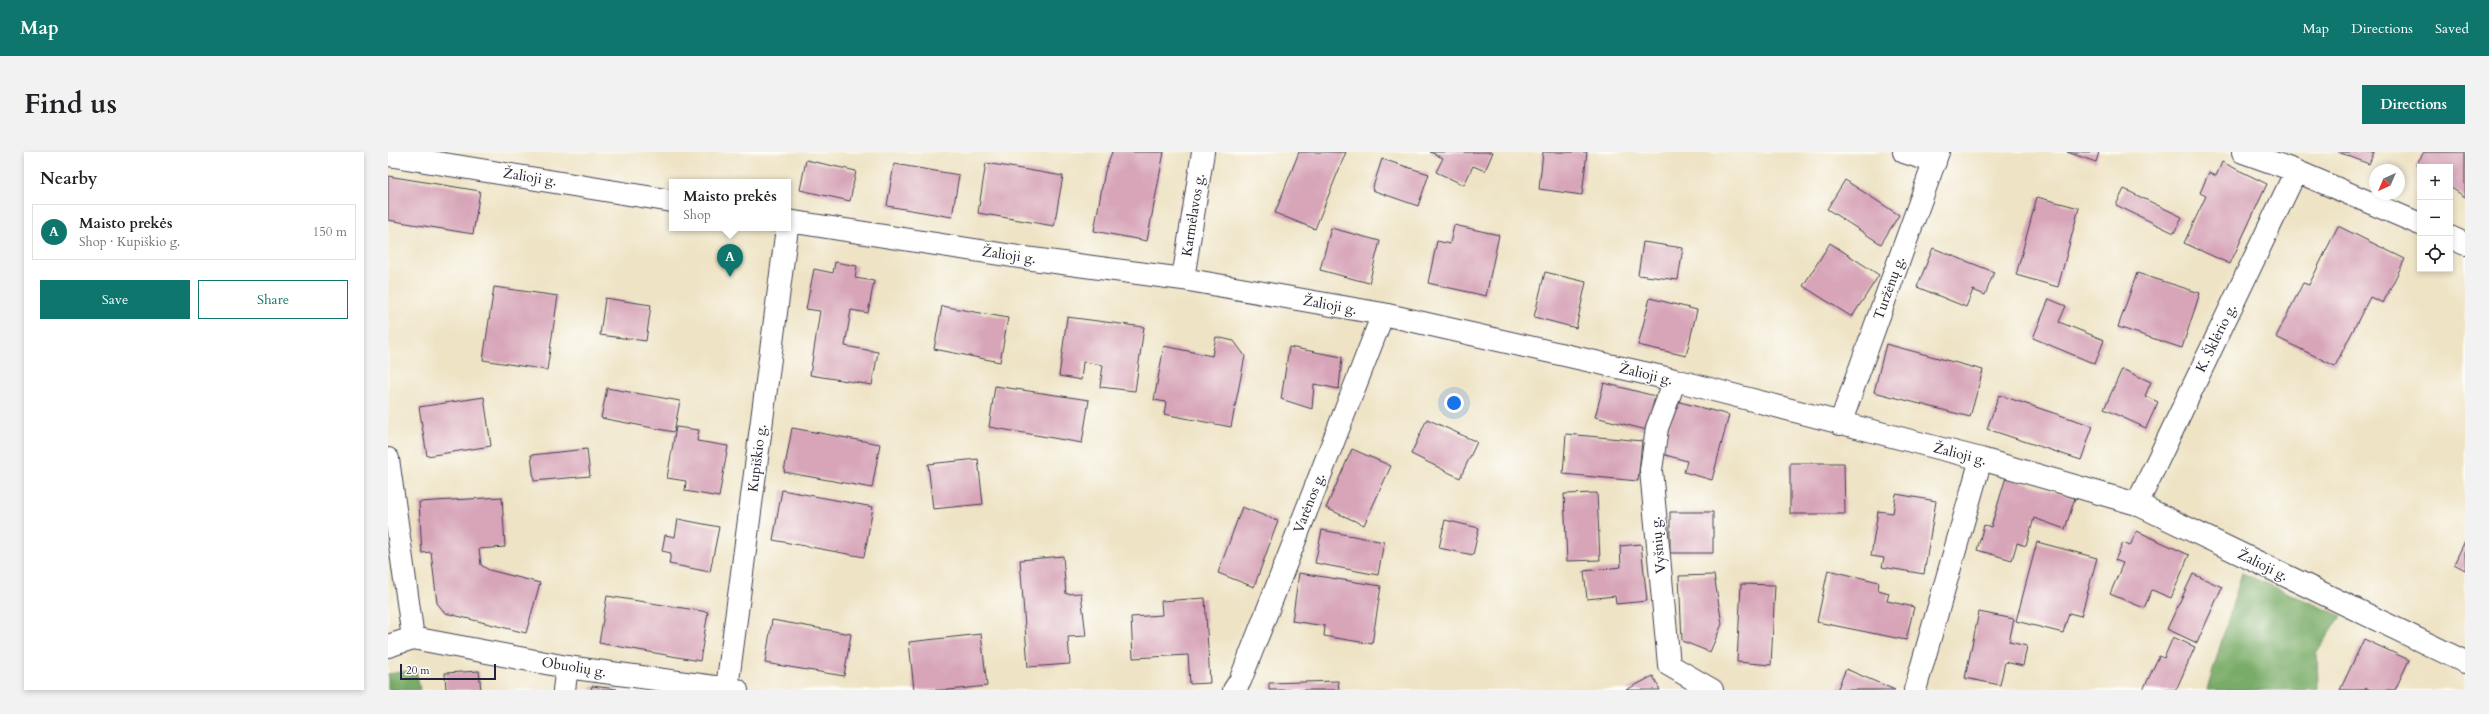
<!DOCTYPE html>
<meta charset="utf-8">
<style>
body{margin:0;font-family:Cardo,serif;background:#f2f2f2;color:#202124}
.controls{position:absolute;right:12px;top:12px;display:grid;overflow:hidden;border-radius:0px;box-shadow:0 2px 6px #0003}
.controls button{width:36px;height:36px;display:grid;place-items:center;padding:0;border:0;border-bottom:1px solid #e0e0e0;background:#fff;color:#202124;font:20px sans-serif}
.compass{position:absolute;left:1981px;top:12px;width:36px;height:36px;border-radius:50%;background:#fff;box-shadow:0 2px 6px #0003;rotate:224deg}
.scale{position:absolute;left:12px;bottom:10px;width:96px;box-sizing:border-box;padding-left:4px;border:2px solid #22223b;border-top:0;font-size:11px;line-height:14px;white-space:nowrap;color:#22223b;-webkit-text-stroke:3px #fdfcf7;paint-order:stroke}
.you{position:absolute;left:1066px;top:251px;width:14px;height:14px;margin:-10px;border:3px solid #fff;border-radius:50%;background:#1a73e8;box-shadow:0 0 0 6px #1a73e833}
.badge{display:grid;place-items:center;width:26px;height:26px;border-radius:50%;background:#0f766e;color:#fff;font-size:13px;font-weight:700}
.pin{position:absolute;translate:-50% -33px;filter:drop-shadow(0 1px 2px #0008)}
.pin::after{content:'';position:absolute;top:21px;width:14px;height:12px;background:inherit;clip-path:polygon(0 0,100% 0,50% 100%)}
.popup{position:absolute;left:281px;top:27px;width:122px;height:52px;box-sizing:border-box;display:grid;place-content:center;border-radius:0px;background:#fff;filter:drop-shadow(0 1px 3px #0005);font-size:13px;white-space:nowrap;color:#757577}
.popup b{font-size:15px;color:#202124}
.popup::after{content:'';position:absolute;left:50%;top:100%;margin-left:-8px;border:8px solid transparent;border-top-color:#fff}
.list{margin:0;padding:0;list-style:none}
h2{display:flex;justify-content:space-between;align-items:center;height:52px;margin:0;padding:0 16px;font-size:17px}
h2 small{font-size:13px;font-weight:400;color:#757577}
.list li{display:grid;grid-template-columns:26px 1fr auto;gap:12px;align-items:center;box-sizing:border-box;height:56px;margin:0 8px 8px;padding:0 8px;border:1px solid #e0e0e0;border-radius:0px}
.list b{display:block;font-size:15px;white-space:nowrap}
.list p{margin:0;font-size:13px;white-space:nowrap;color:#757577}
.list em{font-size:13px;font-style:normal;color:#757577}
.actions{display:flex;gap:8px;padding:12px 16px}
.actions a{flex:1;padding:9px 0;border:1px solid #0f766e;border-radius:0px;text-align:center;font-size:14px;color:#0f766e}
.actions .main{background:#0f766e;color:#fff}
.icon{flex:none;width:22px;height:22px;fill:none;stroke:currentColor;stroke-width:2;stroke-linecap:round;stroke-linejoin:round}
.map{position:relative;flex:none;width:2077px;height:538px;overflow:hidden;border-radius:0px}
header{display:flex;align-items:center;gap:24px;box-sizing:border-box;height:56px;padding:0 20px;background:#0f766e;color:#fff}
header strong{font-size:19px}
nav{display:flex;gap:22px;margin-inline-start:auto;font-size:14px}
.intro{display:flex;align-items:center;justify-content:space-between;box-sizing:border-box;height:96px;padding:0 24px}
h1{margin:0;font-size:28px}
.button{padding:10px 18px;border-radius:0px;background:#0f766e;color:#fff;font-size:14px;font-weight:700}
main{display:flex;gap:24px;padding:0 24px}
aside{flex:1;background:#fff;border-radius:0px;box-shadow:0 2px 6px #0003}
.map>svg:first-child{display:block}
.forest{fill:#79ac68;stroke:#4e6752}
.building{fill:#d7a4b8}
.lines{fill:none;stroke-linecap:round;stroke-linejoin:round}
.minor-casing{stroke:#413f50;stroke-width:24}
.minor{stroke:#fff;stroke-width:22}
.labels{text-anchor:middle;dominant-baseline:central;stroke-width:3;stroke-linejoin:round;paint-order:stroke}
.street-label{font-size:14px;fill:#22223b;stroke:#fdfcf7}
</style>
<header>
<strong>Map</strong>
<nav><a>Map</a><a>Directions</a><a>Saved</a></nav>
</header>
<div class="intro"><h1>Find us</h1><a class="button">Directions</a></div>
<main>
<aside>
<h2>Nearby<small></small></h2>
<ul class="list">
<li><span class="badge">A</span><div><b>Maisto prekės</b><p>Shop · Kupiškio g.</p></div><em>150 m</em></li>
</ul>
<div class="actions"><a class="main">Save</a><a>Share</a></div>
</aside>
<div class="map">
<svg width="2077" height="538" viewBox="0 0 2077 538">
<rect width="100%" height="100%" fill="#fdfcf7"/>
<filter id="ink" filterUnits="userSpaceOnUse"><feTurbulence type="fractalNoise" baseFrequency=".025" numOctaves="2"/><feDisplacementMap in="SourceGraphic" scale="8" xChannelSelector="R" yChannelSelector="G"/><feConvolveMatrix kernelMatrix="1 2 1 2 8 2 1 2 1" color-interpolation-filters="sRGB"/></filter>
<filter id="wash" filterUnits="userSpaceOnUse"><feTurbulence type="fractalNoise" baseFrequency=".012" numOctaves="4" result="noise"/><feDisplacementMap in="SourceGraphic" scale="16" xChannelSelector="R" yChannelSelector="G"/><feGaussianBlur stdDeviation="0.9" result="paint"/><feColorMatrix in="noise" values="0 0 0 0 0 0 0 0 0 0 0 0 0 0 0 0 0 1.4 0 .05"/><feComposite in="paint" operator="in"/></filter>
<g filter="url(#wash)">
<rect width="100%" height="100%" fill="#eee3c5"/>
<path class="forest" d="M1854 421 1953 464 1929 501 1930 538H1819Z
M28 518 32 538H0V522Z"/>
<g id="blocks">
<path class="building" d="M724 0H776L759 89 706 79 717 19Z
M911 0H958L927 77 887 61Z
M1042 0H1105L1097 19 1085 14 1076 33 1048 20 1055 6Z
M1155 0H1199L1194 43 1151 37Z
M1679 0H1711L1708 10Z
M1950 0H1986L1981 12Z
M2036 0H2077V45L2062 35V15L2032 16 2028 13Z
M994 7 1041 22 1030 54 984 38Z
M418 8 468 19 462 49 412 38Z
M1834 10 1879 32 1842 112 1796 91 1818 44 1812 41 1821 20 1828 24Z
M598 11 675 24 666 74 590 61Z
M506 12 571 23 564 65 499 54Z
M0 24 92 39 85 82 0 68Z
M1457 28 1511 63 1493 92 1439 57Z
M1736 37 1794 65 1786 81 1728 53Z
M1649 45 1691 56 1670 135 1628 123Z
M1066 73 1111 83 1098 144 1040 131 1049 89 1062 92Z
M1950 74 2017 107 1995 151 1982 145 1947 214 1888 185 1915 131 1921 133Z
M943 76 992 89 981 131 932 118Z
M1255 90 1295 96 1290 128 1250 123Z
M1442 91 1491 123 1464 165 1415 134Z
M1545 96 1606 120 1597 143 1585 138 1578 155 1529 135Z
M447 110 469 114 467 126 486 129 480 161 463 158 457 194 490 200 484 233 422 223 432 159 418 157 426 117 445 121Z
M1157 120 1198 130 1188 176 1146 165Z
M1749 121 1812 141 1794 196 1730 175Z
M106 135 170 144 159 218 95 208Z
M217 146 263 153 258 189 212 183Z
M1262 146 1309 158 1298 204 1250 193Z
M1661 147 1678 154 1671 170 1716 188 1707 212 1645 186Z
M554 154 620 166 612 210 546 197Z
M679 165 756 175 747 239 712 235 715 213 695 210 693 228 671 224Z
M828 185 846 189 857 204 843 275 776 262 778 250 766 248 776 194 824 204Z
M1498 192 1595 218 1582 265 1486 240Z
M901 195 954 205 951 237 926 232 924 257 893 247Z
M1734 217 1763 230 1757 244 1770 250 1758 276 1716 257Z
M1216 231 1267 244 1259 278 1207 265Z
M607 234 701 248 694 291 601 275Z
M219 236 292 249 286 280 213 266Z
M1611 243 1705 274 1693 308 1599 277Z
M96 245 103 294 39 304 31 255Z
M1288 249 1341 263 1324 328 1296 320 1299 309 1274 302Z
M1039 267 1089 290 1072 326 1023 302Z
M288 275 311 278 309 289 340 294 331 345 297 339 298 329 279 326Z
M404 276 492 292 484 336 396 320Z
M1178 282 1254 289 1250 329 1175 322Z
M199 297 202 324 146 329 143 303Z
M964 297 1003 314 976 373 938 356Z
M590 307 595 352 545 357 540 312Z
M1402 311H1456L1457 362H1402Z
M1618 325 1687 346 1677 377 1646 366 1638 394 1629 391 1624 408 1589 398 1596 373 1603 375Z
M394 338 485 355 476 405 385 388Z
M1209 341 1212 408 1179 409 1176 342Z
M1508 342 1548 349 1536 422 1494 415 1496 406 1483 404 1490 359 1505 361Z
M114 345 117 395 91 397 93 413 101 418 152 431 138 481 57 461 49 451 43 400 34 401 31 350Z
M854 355 890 369 866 435 830 421Z
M1282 360H1325V401H1282Z
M290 367 331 375 322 420 281 412 283 401 274 399 277 383 287 385Z
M1057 368 1091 376 1085 403 1051 396Z
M934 378 996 390 990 423 927 411Z
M1749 379 1801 403 1783 446 1764 438 1756 456 1722 442 1735 411 1727 408 1735 391 1742 394Z
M2077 389V418L2066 412Z
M1649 390 1709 406 1693 464 1681 461 1675 481 1628 469Z
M1253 392 1259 449 1228 452 1227 444 1199 447 1196 419 1233 415 1232 394Z
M675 404 678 442 693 441 698 484 680 485 682 512 640 515 632 408Z
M1440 418 1491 430 1490 438 1501 441 1499 449 1526 455 1518 488 1429 470Z
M911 421 993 434 984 492 936 484 937 474 904 469Z
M1805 422 1834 435 1809 491 1779 477Z
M1326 423 1334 472 1322 500 1294 489 1291 424Z
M1353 432 1387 433 1383 513 1349 510Z
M219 444 320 460 312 509 211 491Z
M817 446 822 531 802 532 800 503 745 506 743 465 774 463 773 449Z
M1591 460 1626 467 1621 490 1639 494 1635 514 1617 510 1612 533 1577 526Z
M384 468 463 482 456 524 377 511Z
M593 482 599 534 561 538H526L521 490Z
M1785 485 1807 495 1788 538H1755L1771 504 1776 506Z
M1976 487 2021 508 2007 538H1983L1978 536 1977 538H1952Z
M1458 517 1507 538H1449Z
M91 519 93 538H58L57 521Z
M1265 524 1272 538H1238Z
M950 529 951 538H881V531Z
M204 534 229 537V538H203Z"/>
</g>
</g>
<g filter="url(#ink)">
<use href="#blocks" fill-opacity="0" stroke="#413f50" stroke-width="1"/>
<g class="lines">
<defs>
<path id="minor" d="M1516 0 1547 10
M1855 0 1908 19 2032 72
M0 3 284 49
M400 69 637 106 795 127 995 162 1287 228 1593 307 1749 352 2077 510
M2062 85 2077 92
M795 127 815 0
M1287 228 1269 276 1263 318 1281 513 1324 538
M1452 272 1550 0
M0 307 25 486
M1749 352 1908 19
M0 494 25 486 179 515 349 538
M339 536 399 76
M176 538 179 515
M846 538 852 529 995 162
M1527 538 1593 307"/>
</defs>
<use href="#minor" class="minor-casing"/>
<use href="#minor" class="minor"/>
</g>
</g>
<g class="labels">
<g class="street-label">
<text transform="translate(142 25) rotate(9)">Žalioji g.</text>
<text transform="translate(805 63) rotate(-81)">Karmėlavos g.</text>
<text transform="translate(621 103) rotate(8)">Žalioji g.</text>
<text transform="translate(1501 136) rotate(-70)">Turžėnų g.</text>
<text transform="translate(942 153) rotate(10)">Žalioji g.</text>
<text transform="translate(1828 186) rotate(-64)">K. Šklėrio g.</text>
<text transform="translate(1258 222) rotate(13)">Žalioji g.</text>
<text transform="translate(1572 302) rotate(14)">Žalioji g.</text>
<text transform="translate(369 306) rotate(-83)">Kupiškio g.</text>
<text transform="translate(921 351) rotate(-69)">Varėnos g.</text>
<text transform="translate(1270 393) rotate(-96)">Vyšnių g.</text>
<text transform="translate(1875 413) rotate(26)">Žalioji g.</text>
<text transform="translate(186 515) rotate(9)">Obuolių g.</text>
</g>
</g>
</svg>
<div class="controls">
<button>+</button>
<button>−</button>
<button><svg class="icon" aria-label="locate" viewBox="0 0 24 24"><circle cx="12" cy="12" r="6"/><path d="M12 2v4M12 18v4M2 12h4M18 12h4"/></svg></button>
</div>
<svg class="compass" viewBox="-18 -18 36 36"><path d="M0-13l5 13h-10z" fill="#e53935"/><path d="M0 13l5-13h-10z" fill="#757577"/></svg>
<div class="scale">20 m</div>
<div class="you"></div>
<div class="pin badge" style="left:342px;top:125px">A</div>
<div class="popup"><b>Maisto prekės</b>Shop</div>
</div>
</main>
